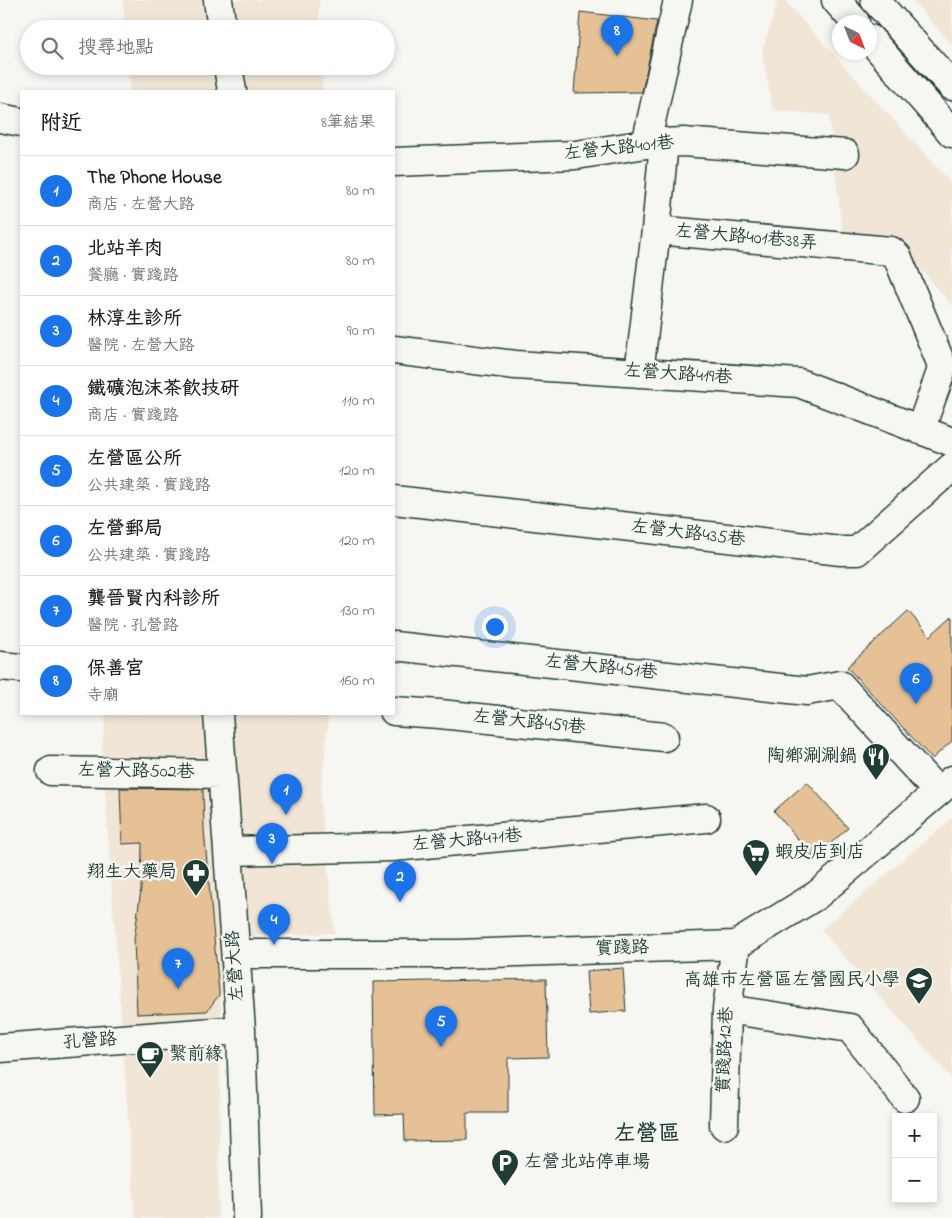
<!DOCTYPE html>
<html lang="zh-TW">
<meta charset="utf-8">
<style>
body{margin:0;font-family:"Indie Flower","LXGW WenKai TC",sans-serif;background:#f6f6f6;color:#202124}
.controls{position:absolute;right:15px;bottom:15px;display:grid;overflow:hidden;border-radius:0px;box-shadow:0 2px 8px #0003}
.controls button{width:45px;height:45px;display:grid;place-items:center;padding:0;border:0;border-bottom:1px solid #e0e0e0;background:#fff;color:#202124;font:25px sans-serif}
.compass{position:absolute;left:832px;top:15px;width:45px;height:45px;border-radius:50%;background:#fff;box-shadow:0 2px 8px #0003;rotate:138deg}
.you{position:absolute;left:494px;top:626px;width:18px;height:18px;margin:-12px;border:4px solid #fff;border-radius:50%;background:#1a73e8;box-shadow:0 0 0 8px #1a73e833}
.badge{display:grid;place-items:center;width:32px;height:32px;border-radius:50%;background:#1a73e8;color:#fff;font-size:16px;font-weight:700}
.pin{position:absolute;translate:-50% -41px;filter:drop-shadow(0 1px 2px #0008)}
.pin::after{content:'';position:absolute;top:26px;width:18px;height:15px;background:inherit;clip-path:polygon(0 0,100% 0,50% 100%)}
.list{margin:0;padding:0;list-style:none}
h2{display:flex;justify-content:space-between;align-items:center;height:65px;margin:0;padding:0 20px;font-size:21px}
h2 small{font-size:16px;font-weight:400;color:#757577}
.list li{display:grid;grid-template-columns:32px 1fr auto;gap:15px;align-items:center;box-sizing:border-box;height:70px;padding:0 20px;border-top:1px solid #e0e0e0}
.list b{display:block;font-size:19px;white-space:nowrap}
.list p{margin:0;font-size:16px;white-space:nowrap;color:#757577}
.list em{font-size:16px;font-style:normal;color:#757577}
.icon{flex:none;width:28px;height:28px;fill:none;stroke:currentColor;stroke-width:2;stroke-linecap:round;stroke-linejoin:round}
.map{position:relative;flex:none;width:952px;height:1218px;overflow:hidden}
.search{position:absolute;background:#fff;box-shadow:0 2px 8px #0003;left:20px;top:20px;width:375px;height:55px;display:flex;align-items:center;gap:12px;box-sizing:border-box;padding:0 18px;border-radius:28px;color:#757577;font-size:19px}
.panel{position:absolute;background:#fff;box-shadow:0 2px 8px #0003;left:20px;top:90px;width:375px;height:625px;border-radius:0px}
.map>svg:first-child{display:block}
.built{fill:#f1e6d6}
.building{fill:#e6c196;stroke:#1f3d34}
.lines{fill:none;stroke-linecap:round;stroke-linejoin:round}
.minor-casing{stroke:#1f3d34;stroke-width:31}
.minor{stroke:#f6f6f2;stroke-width:28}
.labels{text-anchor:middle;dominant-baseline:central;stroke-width:5;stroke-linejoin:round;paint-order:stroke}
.street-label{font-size:18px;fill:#1f3d34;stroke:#f6f6f2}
.poi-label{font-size:18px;fill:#1f3d34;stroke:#f6f6f2;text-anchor:end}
.district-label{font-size:22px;font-weight:bold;fill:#1f3d34;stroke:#f6f6f2}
</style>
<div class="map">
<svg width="952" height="1218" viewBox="0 0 952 1218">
<rect width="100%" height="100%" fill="#f6f6f2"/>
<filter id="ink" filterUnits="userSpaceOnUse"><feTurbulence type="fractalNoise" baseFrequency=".02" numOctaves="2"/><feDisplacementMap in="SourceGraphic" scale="10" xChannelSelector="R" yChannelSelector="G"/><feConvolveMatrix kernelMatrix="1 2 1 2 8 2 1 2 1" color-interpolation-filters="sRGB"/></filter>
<g filter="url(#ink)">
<path class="built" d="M123 0H319V29H125Z
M778 0H784L952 184V306L906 252 842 230 829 115 773 110 762 52Z
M912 0H952V45Z
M128 66H321L323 91H130Z
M106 714H329L320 801 335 933 222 938 218 1218H135L102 747Z
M952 818V1079L821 930Z"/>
<path class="building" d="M580 12 657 21 642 92 574 93Z
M908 611 930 636 952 616V741L932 759 847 667Z
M807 782 848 828 814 858 774 811Z
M120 788 203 789 204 830 219 992V995L207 1011 137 1014 134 940 141 889 142 843 122 844Z
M623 968 626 1011 589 1014 586 971Z
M546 979 548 1057 508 1058V1113H467V1140L405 1141 404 1114 375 1115 373 982Z"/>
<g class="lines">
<defs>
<path id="minor" d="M218 0 222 29
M836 0 855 22
M875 0 952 86
M870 39 952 133
M228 66 232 91
M0 118 21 122
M664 142 656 230 891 251 897 256 941 363V372L920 430
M646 144 678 0
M394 162 576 155 646 144 683 142 845 154
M394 350 516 365 799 383 952 442
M639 373 656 230
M394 500 841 551H857L952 467
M394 646 807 691 840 685 938 792
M0 666 21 668
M394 711 440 714 664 737
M218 714 241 1030 247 1218
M51 771 222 774
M228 851 393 847 706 818
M236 954H458L736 945 817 895 952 780
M727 1009 850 1028 905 1098
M0 1048 241 1030
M724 1125 727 1009 736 945"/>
</defs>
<use href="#minor" class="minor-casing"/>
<use href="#minor" class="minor"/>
</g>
</g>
<defs>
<symbol id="restaurant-pin" viewBox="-11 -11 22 30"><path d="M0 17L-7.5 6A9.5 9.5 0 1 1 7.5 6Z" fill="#1f3d34" stroke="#f6f6f2"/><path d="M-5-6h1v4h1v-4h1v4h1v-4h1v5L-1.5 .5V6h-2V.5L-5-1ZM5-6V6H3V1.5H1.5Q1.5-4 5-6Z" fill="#fff"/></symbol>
<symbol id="supermarket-pin" viewBox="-11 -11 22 30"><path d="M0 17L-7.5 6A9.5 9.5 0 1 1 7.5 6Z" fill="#1f3d34" stroke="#f6f6f2"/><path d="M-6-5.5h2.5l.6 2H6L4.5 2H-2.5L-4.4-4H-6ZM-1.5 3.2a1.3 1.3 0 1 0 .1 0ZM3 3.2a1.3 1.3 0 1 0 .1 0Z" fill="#fff"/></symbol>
<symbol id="pharmacy-pin" viewBox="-11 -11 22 30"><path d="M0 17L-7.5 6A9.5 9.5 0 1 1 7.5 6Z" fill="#1f3d34" stroke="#f6f6f2"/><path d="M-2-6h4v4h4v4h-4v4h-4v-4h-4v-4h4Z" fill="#fff"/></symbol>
<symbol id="school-pin" viewBox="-11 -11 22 30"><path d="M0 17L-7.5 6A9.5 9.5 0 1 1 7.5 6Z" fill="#1f3d34" stroke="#f6f6f2"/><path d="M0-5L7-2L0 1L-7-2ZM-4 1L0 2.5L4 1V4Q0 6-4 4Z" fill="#fff"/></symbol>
<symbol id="cafe-pin" viewBox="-11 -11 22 30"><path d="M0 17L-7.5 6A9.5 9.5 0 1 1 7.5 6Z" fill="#1f3d34" stroke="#f6f6f2"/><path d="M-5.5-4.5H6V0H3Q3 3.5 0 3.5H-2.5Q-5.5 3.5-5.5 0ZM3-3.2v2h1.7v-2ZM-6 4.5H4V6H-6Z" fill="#fff"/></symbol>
<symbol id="parking-pin" viewBox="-11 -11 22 30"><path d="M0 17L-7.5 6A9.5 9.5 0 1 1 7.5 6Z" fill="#1f3d34" stroke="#f6f6f2"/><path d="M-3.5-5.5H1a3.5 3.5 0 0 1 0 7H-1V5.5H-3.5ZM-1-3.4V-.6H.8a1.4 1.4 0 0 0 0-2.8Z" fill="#fff"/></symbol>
</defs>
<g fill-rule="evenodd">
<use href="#restaurant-pin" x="860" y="741" width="32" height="43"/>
<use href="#supermarket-pin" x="740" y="837" width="32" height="43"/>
<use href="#pharmacy-pin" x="180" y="857" width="32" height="43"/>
<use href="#school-pin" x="903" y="965" width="32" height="43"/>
<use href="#cafe-pin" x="134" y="1039" width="32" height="43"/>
<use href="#parking-pin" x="489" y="1147" width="32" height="43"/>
</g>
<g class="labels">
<g class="street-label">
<text transform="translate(619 149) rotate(-6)">左營大路401巷</text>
<text transform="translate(746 238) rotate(5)">左營大路401巷38弄</text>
<text transform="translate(678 375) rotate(4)">左營大路419巷</text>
<text transform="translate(688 534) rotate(7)">左營大路435巷</text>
<text transform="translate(601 668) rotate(6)">左營大路451巷</text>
<text transform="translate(529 723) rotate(6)">左營大路459巷</text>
<text transform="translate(136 772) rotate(1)">左營大路502巷</text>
<text transform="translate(467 841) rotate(-5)">左營大路471巷</text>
<text transform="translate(622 949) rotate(-2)">實踐路</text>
<text transform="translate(236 966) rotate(-94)">左營大路</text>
<text transform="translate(90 1042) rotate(-4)">孔營路</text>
<text transform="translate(726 1050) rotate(-88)">實踐路12巷</text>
</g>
<g class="poi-label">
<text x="857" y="757">陶鄉涮涮鍋</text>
<text x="775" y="853" text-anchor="start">蝦皮店到店</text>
<text x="177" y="873">翔生大藥局</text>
<text x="900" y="981">高雄市左營區左營國民小學</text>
<text x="169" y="1055" text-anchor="start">繫前緣</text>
<text x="524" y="1163" text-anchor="start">左營北站停車場</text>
</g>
<g class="district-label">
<text x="647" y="1135">左營區</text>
</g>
</g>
</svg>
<div class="controls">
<button>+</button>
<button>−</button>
</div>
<svg class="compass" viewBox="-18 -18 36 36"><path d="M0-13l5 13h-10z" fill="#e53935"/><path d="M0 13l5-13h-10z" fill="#757577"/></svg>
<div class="you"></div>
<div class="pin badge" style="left:286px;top:815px">1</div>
<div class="pin badge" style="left:400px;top:902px">2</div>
<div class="pin badge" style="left:272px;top:864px">3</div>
<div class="pin badge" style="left:274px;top:945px">4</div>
<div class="pin badge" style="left:441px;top:1047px">5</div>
<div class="pin badge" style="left:916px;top:704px">6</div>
<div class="pin badge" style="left:178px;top:989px">7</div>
<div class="pin badge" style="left:617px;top:56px">8</div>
<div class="search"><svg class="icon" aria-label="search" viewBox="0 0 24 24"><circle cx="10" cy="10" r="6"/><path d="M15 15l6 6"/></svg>搜尋地點</div>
<section class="panel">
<h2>附近<small>8筆結果</small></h2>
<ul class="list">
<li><span class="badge">1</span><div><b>The Phone House</b><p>商店 · 左營大路</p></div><em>80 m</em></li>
<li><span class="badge">2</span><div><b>北站羊肉</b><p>餐廳 · 實踐路</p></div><em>80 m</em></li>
<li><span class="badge">3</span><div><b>林淳生診所</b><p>醫院 · 左營大路</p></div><em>90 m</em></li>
<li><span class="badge">4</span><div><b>鐵礦泡沫茶飲技研</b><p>商店 · 實踐路</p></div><em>110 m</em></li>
<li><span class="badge">5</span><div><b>左營區公所</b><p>公共建築 · 實踐路</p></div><em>120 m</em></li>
<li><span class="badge">6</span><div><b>左營郵局</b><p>公共建築 · 實踐路</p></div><em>120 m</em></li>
<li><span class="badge">7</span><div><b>龔晉賢內科診所</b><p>醫院 · 孔營路</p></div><em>130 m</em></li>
<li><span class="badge">8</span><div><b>保善宮</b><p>寺廟</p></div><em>160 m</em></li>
</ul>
</section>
</div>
